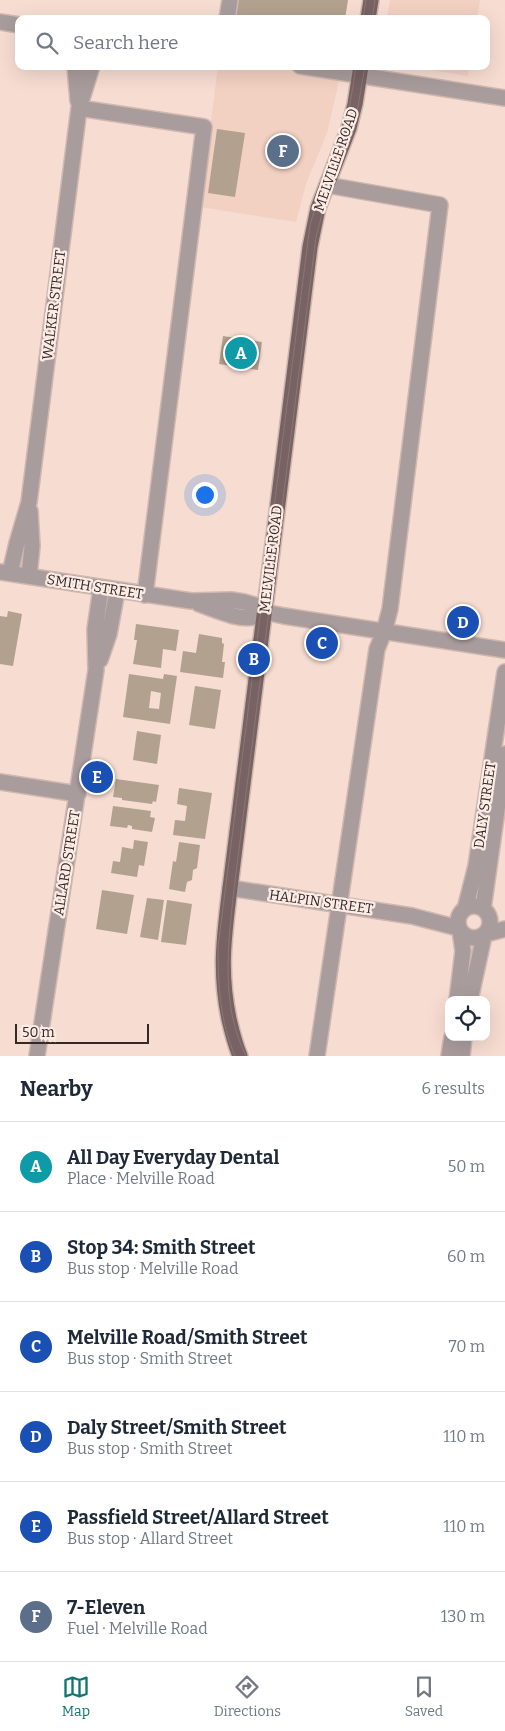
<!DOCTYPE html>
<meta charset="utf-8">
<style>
body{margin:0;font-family:Bitter,serif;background:#f2f2f3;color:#1f2937}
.controls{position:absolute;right:15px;bottom:15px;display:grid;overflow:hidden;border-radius:10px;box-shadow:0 5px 20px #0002}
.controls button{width:45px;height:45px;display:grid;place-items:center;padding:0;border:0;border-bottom:1px solid #e0e1e3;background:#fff;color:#1f2937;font:25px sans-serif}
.scale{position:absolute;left:15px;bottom:12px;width:134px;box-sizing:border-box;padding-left:5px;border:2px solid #332925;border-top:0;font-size:14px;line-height:18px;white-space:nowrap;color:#332925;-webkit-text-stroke:4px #fdece5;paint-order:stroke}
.you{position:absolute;left:204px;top:494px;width:18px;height:18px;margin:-12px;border:4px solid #fff;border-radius:50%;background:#1a73e8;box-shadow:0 0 0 8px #1a73e833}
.badge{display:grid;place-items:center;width:32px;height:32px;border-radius:50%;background:#0f766e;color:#fff;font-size:16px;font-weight:700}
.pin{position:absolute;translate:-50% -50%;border:2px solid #fff;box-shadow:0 1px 5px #0006}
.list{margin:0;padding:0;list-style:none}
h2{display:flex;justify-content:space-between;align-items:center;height:65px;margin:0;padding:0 20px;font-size:21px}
h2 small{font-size:16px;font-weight:400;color:#747a83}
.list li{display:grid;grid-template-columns:32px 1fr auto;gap:15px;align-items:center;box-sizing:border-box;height:90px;padding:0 20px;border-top:1px solid #e0e1e3}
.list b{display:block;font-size:19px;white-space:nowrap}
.list p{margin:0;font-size:16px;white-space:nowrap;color:#747a83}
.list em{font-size:16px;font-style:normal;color:#747a83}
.icon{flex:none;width:28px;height:28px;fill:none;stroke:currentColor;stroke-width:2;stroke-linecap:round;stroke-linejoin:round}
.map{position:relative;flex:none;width:505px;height:1056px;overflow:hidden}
.search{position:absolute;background:#fff;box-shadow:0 5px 20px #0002;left:15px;right:15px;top:15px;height:55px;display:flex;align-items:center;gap:12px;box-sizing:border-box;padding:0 18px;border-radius:10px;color:#747a83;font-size:19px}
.sheet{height:605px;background:#fff}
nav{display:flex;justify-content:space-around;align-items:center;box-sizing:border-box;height:70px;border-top:1px solid #e0e1e3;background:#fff;font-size:14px;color:#747a83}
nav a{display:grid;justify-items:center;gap:2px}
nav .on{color:#0f766e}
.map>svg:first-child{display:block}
.built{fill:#f2d0c2}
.building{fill:#b2a18e;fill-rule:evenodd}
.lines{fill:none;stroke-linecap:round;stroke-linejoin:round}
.minor-casing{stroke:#d0b8af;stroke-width:18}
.major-casing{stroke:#d0b8af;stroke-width:18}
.minor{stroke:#a99c9d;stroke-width:15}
.major{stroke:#796263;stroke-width:15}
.tram{stroke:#897871;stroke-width:1}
.labels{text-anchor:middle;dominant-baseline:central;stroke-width:4.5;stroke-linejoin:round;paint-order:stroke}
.street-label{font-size:14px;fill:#332925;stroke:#fdece5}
</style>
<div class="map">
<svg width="505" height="1056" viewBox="0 0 505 1056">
<rect width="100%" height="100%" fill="#f7dcd1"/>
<path class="built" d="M390 0H480L477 19H387Z
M218 66H340L337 90 327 133 306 184 296 222 200 207Z
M407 66H469L468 76Z"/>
<path class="building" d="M235 0H348L345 19H232Z
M217 129 245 133 235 197 208 193Z
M223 336 262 342 258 370 219 364Z
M8 611 22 614 13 666 0 664V616L7 617Z
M136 624 179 630 176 651 163 649 161 668 133 664 137 640H134Z
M199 634 222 638V643L224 644 222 662H225L223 678 180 672 183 651 196 653Z
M129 674 163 679 164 674 177 676 170 724 123 717ZM151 691 161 693 159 709 149 708Z
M195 686 221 690 215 729 189 725Z
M137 731 161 735 157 764 133 760Z
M116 779 159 785 156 802 153 801 152 804 122 800V798L113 797Z
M179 788 212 793 205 839 173 835 175 820 185 821 187 806 177 804Z
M113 806 151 811 150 817 155 818 152 832 132 829V826L128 825 127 828 110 826Z
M134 840 148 842 144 866 139 865 137 877 111 873 113 861 120 862 122 847 133 849Z
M179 842 200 845 197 868 193 870 192 880 187 882 185 892 169 889 173 861 176 862Z
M102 890 134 895 127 934 96 929Z
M147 898 164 900 158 940 140 937Z
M167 900 192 904 186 945 161 942Z"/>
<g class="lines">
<defs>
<path id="minor" d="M227 19 230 0
M0 22 19 25
M75 66 78 101
M300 66 505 98
M79 108 204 127 145 595
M0 572 191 601 231 600 244 602 261 607 265 612 284 616 505 650
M10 573 17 543 29 502 79 108 92 66
M29 576 32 546 30 511
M199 604C214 609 239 621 254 617 257 617 261 614 265 612
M100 660 109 634 117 591
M0 782 78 794
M230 888 412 916 458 928
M458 922a16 16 0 1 1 32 0a16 16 0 1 1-32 0Z
M465 909 476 866 505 672
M483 909 505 754
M486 934 505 929
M457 1000 463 951 460 931
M470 1000 484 936
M37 1056 96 670 95 629 101 588
M317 1056 377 649 384 632 390 609 440 205 327 185
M449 1056 452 1037
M462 1056 464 1037"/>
<path id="major" d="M368 19 371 0
M240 1056C235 1044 232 1032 229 1019 219 971 224 936 230 888L310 247 318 208 349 128 355 104 361 66"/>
</defs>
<use href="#minor" class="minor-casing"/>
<use href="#major" class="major-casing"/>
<use href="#minor" class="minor"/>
<use href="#major" class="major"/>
<path class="tram" d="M363 19 366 0
M372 19 375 0
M235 1056C220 1023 218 983 218 947L310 225C319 191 335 160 345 127 350 107 353 87 356 66
M246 1056C220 1004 228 945 234 889L316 237 324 206 354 130 365 66"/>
</g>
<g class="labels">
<g class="street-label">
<text transform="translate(336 160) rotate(-71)">MELVILLE ROAD</text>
<text transform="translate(54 305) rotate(-83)">WALKER STREET</text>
<text transform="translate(271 559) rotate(-83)">MELVILLE ROAD</text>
<text transform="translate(95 587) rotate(9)">SMITH STREET</text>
<text transform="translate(485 805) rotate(-82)">DALY STREET</text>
<text transform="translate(67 863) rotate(-81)">ALLARD STREET</text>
<text transform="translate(321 902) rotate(8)">HALPIN STREET</text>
</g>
</g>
</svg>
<div class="controls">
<button><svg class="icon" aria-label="locate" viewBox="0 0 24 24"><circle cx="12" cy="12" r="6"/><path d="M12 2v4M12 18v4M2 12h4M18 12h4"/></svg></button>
</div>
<div class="scale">50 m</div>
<div class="you"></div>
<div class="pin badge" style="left:241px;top:353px;background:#0f9aa8">A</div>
<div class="pin badge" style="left:254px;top:659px;background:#1a4fb4">B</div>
<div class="pin badge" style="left:322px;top:643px;background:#1a4fb4">C</div>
<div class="pin badge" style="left:463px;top:622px;background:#1a4fb4">D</div>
<div class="pin badge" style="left:97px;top:777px;background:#1a4fb4">E</div>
<div class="pin badge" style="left:283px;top:151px;background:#5c6f8a">F</div>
<div class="search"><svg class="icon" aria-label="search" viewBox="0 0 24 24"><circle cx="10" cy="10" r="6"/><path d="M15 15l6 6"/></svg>Search here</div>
</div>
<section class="sheet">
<h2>Nearby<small>6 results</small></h2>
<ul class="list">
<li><span class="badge" style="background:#0f9aa8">A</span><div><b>All Day Everyday Dental</b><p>Place · Melville Road</p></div><em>50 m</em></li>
<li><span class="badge" style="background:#1a4fb4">B</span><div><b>Stop 34: Smith Street</b><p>Bus stop · Melville Road</p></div><em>60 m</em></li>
<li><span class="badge" style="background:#1a4fb4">C</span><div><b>Melville Road/Smith Street</b><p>Bus stop · Smith Street</p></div><em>70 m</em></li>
<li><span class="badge" style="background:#1a4fb4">D</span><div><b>Daly Street/Smith Street</b><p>Bus stop · Smith Street</p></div><em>110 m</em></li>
<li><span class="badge" style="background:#1a4fb4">E</span><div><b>Passfield Street/Allard Street</b><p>Bus stop · Allard Street</p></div><em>110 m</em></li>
<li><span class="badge" style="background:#5c6f8a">F</span><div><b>7-Eleven</b><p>Fuel · Melville Road</p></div><em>130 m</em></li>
</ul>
</section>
<nav>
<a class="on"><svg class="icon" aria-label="map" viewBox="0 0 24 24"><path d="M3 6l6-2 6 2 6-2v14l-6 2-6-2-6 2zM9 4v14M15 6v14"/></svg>Map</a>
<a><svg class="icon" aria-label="directions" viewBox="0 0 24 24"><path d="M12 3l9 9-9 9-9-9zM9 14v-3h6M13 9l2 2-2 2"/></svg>Directions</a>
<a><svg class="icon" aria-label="saved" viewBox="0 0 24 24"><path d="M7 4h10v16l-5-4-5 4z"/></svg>Saved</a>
</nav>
